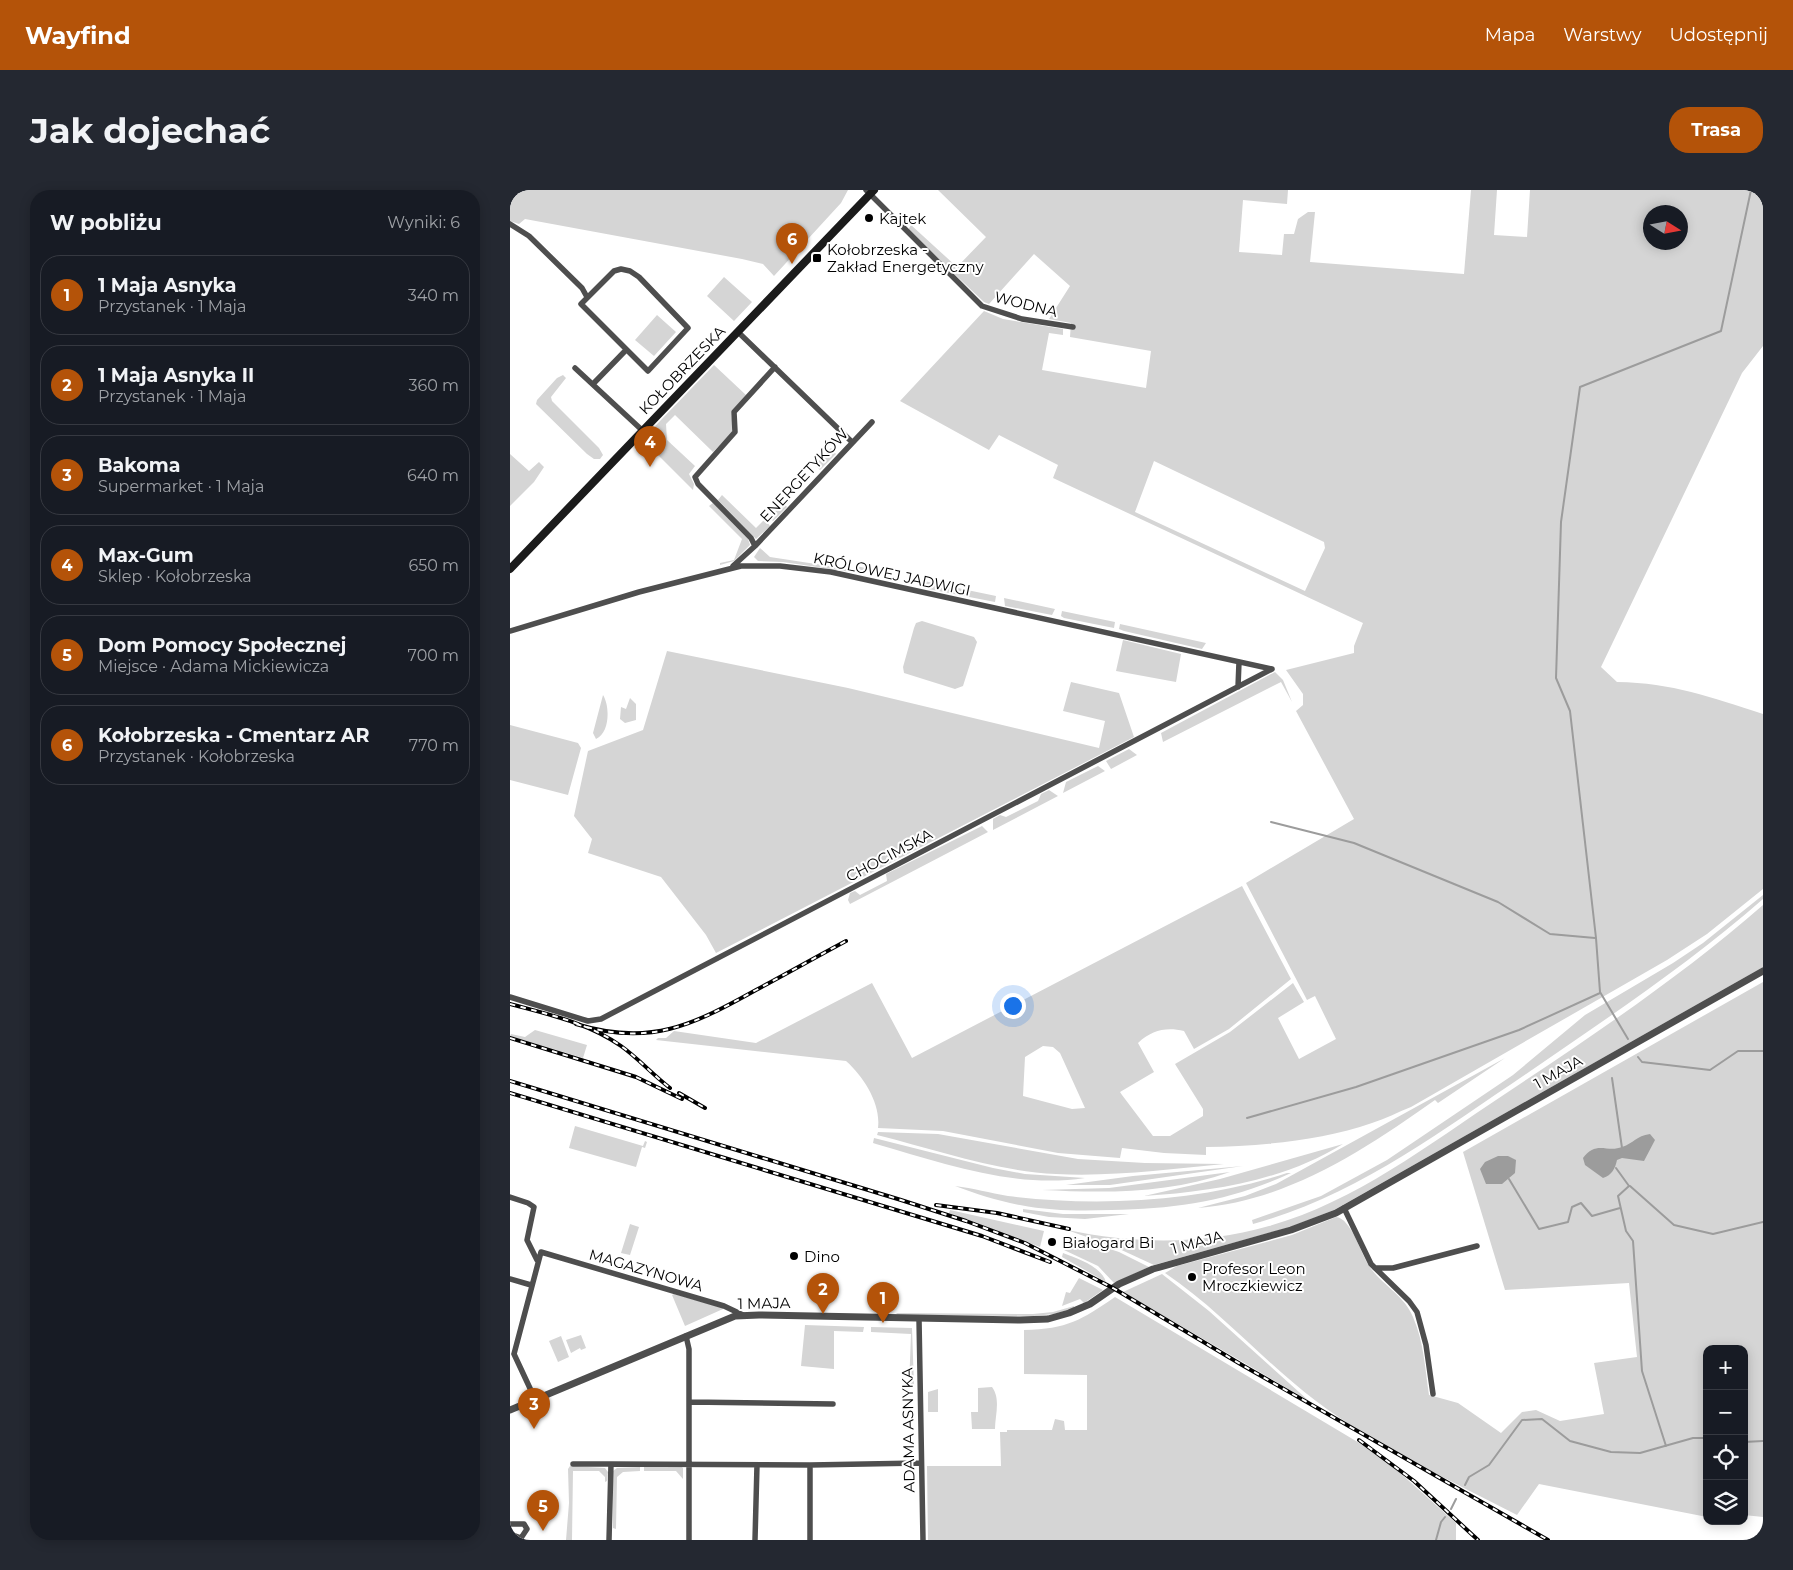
<!DOCTYPE html>
<html lang="pl">
<meta charset="utf-8">
<style>
body{margin:0;font-family:Montserrat,sans-serif;background:#242831;color:#f1f3f6}
.controls{position:absolute;right:15px;bottom:15px;display:grid;overflow:hidden;border-radius:10px;box-shadow:0 2px 12px #0003}
.controls button{width:45px;height:45px;display:grid;place-items:center;padding:0;border:0;border-bottom:1px solid #363941;background:#171b24;color:#f1f3f6;font:25px sans-serif}
.compass{position:absolute;left:1133px;top:15px;width:45px;height:45px;border-radius:50%;background:#171b24;box-shadow:0 2px 12px #0003;rotate:101deg}
.you{position:absolute;left:502px;top:815px;width:18px;height:18px;margin:-12px;border:4px solid #fff;border-radius:50%;background:#1a73e8;box-shadow:0 0 0 8px #1a73e833}
.badge{display:grid;place-items:center;width:32px;height:32px;border-radius:50%;background:#b45309;color:#fff;font-size:16px;font-weight:700}
.pin{position:absolute;translate:-50% -41px;filter:drop-shadow(0 1px 2px #0008)}
.pin::after{content:'';position:absolute;top:26px;width:18px;height:15px;background:inherit;clip-path:polygon(0 0,100% 0,50% 100%)}
.list{margin:0;padding:0;list-style:none}
h2{display:flex;justify-content:space-between;align-items:center;height:65px;margin:0;padding:0 20px;font-size:21px}
h2 small{font-size:16px;font-weight:400;color:#9ea1a6}
.list li{display:grid;grid-template-columns:32px 1fr auto;gap:15px;align-items:center;box-sizing:border-box;height:80px;margin:0 10px 10px;padding:0 10px;border:1px solid #363941;border-radius:20px}
.list b{display:block;font-size:19px;white-space:nowrap}
.list p{margin:0;font-size:16px;white-space:nowrap;color:#9ea1a6}
.list em{font-size:16px;font-style:normal;color:#9ea1a6}
.icon{flex:none;width:28px;height:28px;fill:none;stroke:currentColor;stroke-width:2;stroke-linecap:round;stroke-linejoin:round}
.map{position:relative;flex:none;width:1253px;height:1350px;overflow:hidden;border-radius:20px}
header{display:flex;align-items:center;gap:30px;box-sizing:border-box;height:70px;padding:0 25px;background:#b45309;color:#fff}
header strong{font-size:24px}
nav{display:flex;gap:28px;margin-inline-start:auto;font-size:18px}
.intro{display:flex;align-items:center;justify-content:space-between;box-sizing:border-box;height:120px;padding:0 30px}
h1{margin:0;font-size:35px}
.button{padding:12px 22px;border-radius:20px;background:#b45309;color:#fff;font-size:18px;font-weight:700}
main{display:flex;gap:30px;padding:0 30px}
aside{flex:1;background:#171b24;border-radius:20px;box-shadow:0 2px 12px #0003}
.map>svg:first-child{display:block}
.green{fill:#d5d5d5;fill-rule:evenodd}
.water{fill:#9c9c9c}
.lines{fill:none;stroke-linecap:round;stroke-linejoin:round}
.stream{stroke:#9c9c9c;stroke-width:2}
.minor{stroke:#4e4e4e;stroke-width:5.5}
.tertiary{stroke:#4e4e4e;stroke-width:7}
.secondary{stroke:#1b1b1b;stroke-width:8}
.rail-casing{stroke:#000;stroke-width:4}
.rail{stroke:#fff;stroke-width:2;stroke-dasharray:5.5;stroke-linecap:butt}
.poi-dot{fill:#000;stroke:#fff;stroke-width:2}
.labels{text-anchor:middle;dominant-baseline:central;stroke-width:4;stroke-linejoin:round;paint-order:stroke}
.poi-label{font-size:15px;fill:#000;stroke:#fff;text-anchor:start}
.street-label{font-size:15px;fill:#000;stroke:#fff}
</style>
<header>
<strong>Wayfind</strong>
<nav><a>Mapa</a><a>Warstwy</a><a>Udostępnij</a></nav>
</header>
<div class="intro"><h1>Jak dojechać</h1><a class="button">Trasa</a></div>
<main>
<aside>
<h2>W pobliżu<small>Wyniki: 6</small></h2>
<ul class="list">
<li><span class="badge">1</span><div><b>1 Maja Asnyka</b><p>Przystanek · 1 Maja</p></div><em>340 m</em></li>
<li><span class="badge">2</span><div><b>1 Maja Asnyka II</b><p>Przystanek · 1 Maja</p></div><em>360 m</em></li>
<li><span class="badge">3</span><div><b>Bakoma</b><p>Supermarket · 1 Maja</p></div><em>640 m</em></li>
<li><span class="badge">4</span><div><b>Max-Gum</b><p>Sklep · Kołobrzeska</p></div><em>650 m</em></li>
<li><span class="badge">5</span><div><b>Dom Pomocy Społecznej</b><p>Miejsce · Adama Mickiewicza</p></div><em>700 m</em></li>
<li><span class="badge">6</span><div><b>Kołobrzeska - Cmentarz AR</b><p>Przystanek · Kołobrzeska</p></div><em>770 m</em></li>
</ul>
</aside>
<div class="map">
<svg width="1253" height="1350" viewBox="0 0 1253 1350">
<rect width="100%" height="100%" fill="#fff"/>
<path class="green" d="M0 0H338L331 13 264 86 253 74 232 69 15 29 9 34 0 31Z
M428 0H778L777 14 733 10 729 62 772 65 774 44H784L788 29 798 22H805L800 72 954 84 961 0H987L984 45 1017 47 1020 0H1253V156L1232 183 1091 477 1107 492C1163 493 1200 507 1253 524V699L1197 744 1157 770 901 917C888 922 875 929 862 933 810 951 750 956 696 957V965L654 963 612 958 610 968 548 963 433 941 368 938C371 914 354 887 336 871L146 850 148 848H156L164 841 246 853 362 793 402 868 732 696 781 789 719 839 684 859 674 841C656 837 642 840 628 853L644 882 610 902 612 905 643 946H660L693 926V919L665 874 720 842 783 793 794 812 768 828 789 869 826 849 805 806 797 810 736 693 844 629 786 521 793 515V504L776 480 844 463V456L853 433 543 288 548 275 489 245 479 260 390 211 474 121 493 129 553 139V145L539 143 532 180 636 198 641 161 560 147 561 133 539 129 560 96 524 64 479 114 474 112 398 40 401 35 447 77 476 47ZM1140 22H1170V52H1140ZM644 271 814 352 815 358 795 401 625 322ZM533 856 543 857 550 863 575 918 562 919 513 906 515 867Z
M214 87 242 112 224 131 197 106Z
M147 125 166 142 144 166 125 150Z
M204 175 236 205 221 222 223 238 222 243 203 262 165 225 156 234 157 250 185 276 179 284 184 294 183 300 145 262 138 260 142 256 136 250 123 259Z
M53 185 56 188 41 207 42 211 89 258 93 265 90 269H84L77 264 26 214 27 210 47 188Z
M321 258 326 264 310 280 305 275Z
M0 264 19 281 29 272 34 277 24 292 0 316Z
M212 305 246 338 255 329 260 336 246 349 208 310Z
M272 311 277 317 263 331 258 326Z
M203 313 238 349 240 355 224 371 210 375V373L224 370 232 349 199 316Z
M250 358 260 367 345 380 347 376 359 379 355 384 273 372 248 371 244 367Z
M414 391 486 406 485 412 413 398Z
M494 408 545 419 542 425 495 416Z
M552 421 605 432 604 438 554 428 551 426Z
M412 431 464 447 467 452 453 496 445 499 394 483 393 477 404 438 406 433Z
M610 434 696 453 692 459 614 441 609 439Z
M613 450 671 464 666 492 606 481Z
M157 461 338 498 589 558 595 531 553 521 561 492 609 503 624 547 206 763 196 745 151 687 78 663 82 649 64 626 78 561 133 540Z
M765 482 773 490 782 512 771 492 653 552 651 543Z
M93 505C100 516 100 543 86 549L83 543Z
M120 508 126 514V530L115 533 110 529 111 517 116 519Z
M0 535 68 553 71 558 58 605 0 590Z
M619 559 627 565 601 579 596 571Z
M588 576 595 581 553 603 556 592Z
M539 600 548 606 483 640V629L490 625 496 627 528 611 531 604Z
M472 636 478 642 340 714 338 710 340 703 345 701 350 705 377 691 376 684Z
M1253 705V709C1180 773 1099 827 1019 882 931 941 846 1006 743 1034L742 1030 811 1006 877 970 1003 885 1075 825 1163 773 1193 753Z
M1253 715V777L824 1020 780 1037 644 1075 605 1057 557 1040C625 1054 692 1055 759 1036 845 1012 918 955 992 906 1082 846 1172 786 1253 715Z
M1253 792V1327L1234 1325V1159H1197V1327L1029 1294 1007 1325C940 1290 867 1257 806 1211 753 1171 710 1120 655 1083L667 1076 782 1045 826 1027C841 1028 851 1064 859 1076 872 1095 894 1105 903 1127 914 1152 915 1179 919 1205L948 1213 991 1243 1012 1222 1026 1220 1050 1231 1094 1224 1084 1173 1127 1167 1119 1093 995 1100 953 962Z
M25 840 77 855 73 868 0 846 1 844 15 847Z
M995 868 928 913 925 910C854 960 778 1011 688 1018L735 1006 766 994Z
M65 936 133 956 135 951 137 952 135 958 132 957 126 977 59 958Z
M368 942 428 944 568 969 635 973 714 974C659 979 602 987 546 984 485 981 427 960 367 945Z
M364 948 483 978 515 984 575 988C504 999 433 973 366 954L363 953Z
M833 954C775 990 702 1002 634 1006L710 989Z
M733 976 600 995H556L623 986Z
M720 982C659 1004 596 1003 532 1000L599 998Z
M777 983H781C721 1011 667 1019 601 1020 571 1021 540 1021 510 1015 488 1011 466 1004 445 996 463 998 480 1003 498 1006 587 1017 691 1012 777 983Z
M513 1019 553 1024H619L575 1029 539 1027 513 1022Z
M440 1020 534 1041 530 1057 439 1023Z
M120 1034 129 1037 120 1065 111 1063Z
M557 1045 609 1062 639 1077 604 1093 588 1076 554 1060Z
M553 1063C568 1069 591 1076 596 1092L552 1067Z
M652 1084 699 1121 799 1211 613 1102Z
M569 1088 593 1100 574 1113 570 1109 552 1116 556 1102 560 1103Z
M164 1104 213 1118V1119L175 1136 162 1105Z
M605 1107 856 1257 889 1282 946 1333V1350H418L417 1276H491L490 1242H497V1240H542L545 1229 554 1231 555 1240H577V1185L514 1184V1140C558 1139 571 1130 605 1107Z
M564 1116V1118L544 1124 523 1126 388 1125 386 1123 523 1124 543 1122Z
M295 1135 354 1137 353 1142 324 1141V1179L291 1176Z
M361 1137 402 1138 404 1197H399L401 1144 361 1142Z
M71 1145 76 1158 71 1160 70 1158 61 1163 56 1150Z
M51 1146 59 1167 48 1172 39 1151Z
M482 1197C491 1209 485 1226 485 1239H462L461 1222H468V1198Z
M428 1199V1222H418V1202Z
M60 1276 95 1278 98 1282 97 1291 95 1292V1287L89 1281H63L62 1350H56L59 1313 58 1279Z
M171 1276 173 1278V1289L166 1281H134V1277Z
M130 1277V1281L113 1282 107 1287 106 1339 103 1338V1281L107 1278Z"/>
<path class="water" d="M1140 944 1145 950 1134 971 1112 968 1107 970C1105 979 1102 985 1093 988L1075 975 1073 968C1086 950 1097 963 1112 957 1124 953 1126 946 1140 944Z
M988 966H998L1006 970 1005 983 992 994H976L970 979 975 972Z"/>
<g class="lines">
<path class="stream" d="M761 632 844 653 988 712 1040 744 1085 748
M1118 849 1090 802 1086 748 1060 521 1046 488 1051 332 1070 197 1211 141 1241 0
M1128 867 1132 872 1200 880 1228 861H1253
M1102 888 1112 958
M737 928 846 897 1009 840 1090 803
M1106 978 1119 996 1108 1006 1116 1041 1123 1051 1132 1181 1156 1256
M999 989 1029 1039 1058 1032 1062 1017 1071 1013 1082 1026 1110 1018
M1120 996 1164 1035 1203 1044 1253 1032
M1234 1252 1253 1251
M955 1295 959 1287 979 1275 1012 1230 1032 1229 1060 1251 1101 1262 1130 1263 1183 1248H1197
M941 1319 946 1309
M926 1350 931 1332 935 1327"/>
<path class="minor" d="M356 0 472 116 512 129 563 137
M0 34 19 46 72 98 77 107
M111 79 120 81 129 87 178 138 138 181 71 114 104 81Z
M228 142 342 252
M65 178 133 241
M83 194 116 160
M245 356 241 348 188 294 185 287 225 242 224 222 265 177
M223 376 245 356 362 232
M0 441 129 402 231 376H270L321 382 762 479
M728 497 729 472
M0 807 78 831 91 829 762 479
M0 1007 18 1013 24 1017 17 1050 27 1070
M834 1018 861 1074 899 1111 907 1122 916 1155 923 1204
M865 1078H883L967 1056
M0 1089 21 1095
M409 1129 413 1350
M176 1146 179 1159V1350
M4 1164 31 1062 214 1116 233 1125
M4 1164 25 1209
M179 1212 323 1214
M63 1274H101
M0 1334H14L17 1339 11 1348 0 1344
M99 1350 101 1274 300 1275 410 1273
M245 1350 247 1275
M300 1350V1275"/>
<path class="tertiary" d="M0 1220 225 1126 249 1125 510 1130 538 1129 559 1123 580 1114 609 1094 643 1079 781 1040 826 1023 1253 781"/>
<path class="secondary" d="M0 379 364 0"/>
<defs>
<path id="rail" d="M0 814C37 824 79 833 111 856 128 868 143 885 160 898
M66 834C140 857 183 835 246 800 276 784 306 767 336 751
M0 848 126 887 172 909
M0 891 391 1010 456 1031 515 1053 603 1098 732 1175 1038 1350
M0 903 472 1046 540 1072
M169 903 195 918
M426 1015 487 1023 559 1039
M849 1250 904 1291 968 1350"/>
</defs>
<use href="#rail" class="rail-casing"/>
<use href="#rail" class="rail"/>
</g>
<g class="poi-dot">
<circle cx="359" cy="28" r="5"/>
<rect x="302" y="63" width="10" height="10" rx="2.5"/>
<circle cx="542" cy="1052" r="5"/>
<circle cx="284" cy="1066" r="5"/>
<circle cx="682" cy="1087" r="5"/>
</g>
<g class="labels">
<g class="poi-label">
<text x="369" y="28">Kajtek</text>
<text x="317" y="59">Kołobrzeska -<tspan x="317" dy="17">Zakład Energetyczny</tspan></text>
<text x="552" y="1052">Białogard Bi</text>
<text x="294" y="1066">Dino</text>
<text x="692" y="1078">Profesor Leon<tspan x="692" dy="17">Mroczkiewicz</tspan></text>
</g>
<g class="street-label">
<text transform="translate(516 114) rotate(14)">WODNA</text>
<text transform="translate(172 180) rotate(-46)">KOŁOBRZESKA</text>
<text transform="translate(294 285) rotate(-47)">ENERGETYKÓW</text>
<text transform="translate(382 384) rotate(12)">KRÓLOWEJ JADWIGI</text>
<text transform="translate(379 665) rotate(-28)">CHOCIMSKA</text>
<text transform="translate(1048 882) rotate(-29)">1 MAJA</text>
<text transform="translate(687 1052) rotate(-15)">1 MAJA</text>
<text transform="translate(136 1080) rotate(16)">MAGAZYNOWA</text>
<text transform="translate(254 1113) rotate(-1)">1 MAJA</text>
<text transform="translate(398 1240) rotate(-91)">ADAMA ASNYKA</text>
</g>
</g>
</svg>
<div class="controls">
<button>+</button>
<button>−</button>
<button><svg class="icon" aria-label="locate" viewBox="0 0 24 24"><circle cx="12" cy="12" r="6"/><path d="M12 2v4M12 18v4M2 12h4M18 12h4"/></svg></button>
<button><svg class="icon" aria-label="layers" viewBox="0 0 24 24"><path d="M12 4l9 5-9 5-9-5zM3 14l9 5 9-5"/></svg></button>
</div>
<svg class="compass" viewBox="-18 -18 36 36"><path d="M0-13l5 13h-10z" fill="#e53935"/><path d="M0 13l5-13h-10z" fill="#9ea1a6"/></svg>
<div class="you"></div>
<div class="pin badge" style="left:373px;top:1133px">1</div>
<div class="pin badge" style="left:313px;top:1124px">2</div>
<div class="pin badge" style="left:24px;top:1239px">3</div>
<div class="pin badge" style="left:140px;top:277px">4</div>
<div class="pin badge" style="left:33px;top:1341px">5</div>
<div class="pin badge" style="left:282px;top:74px">6</div>
</div>
</main>
